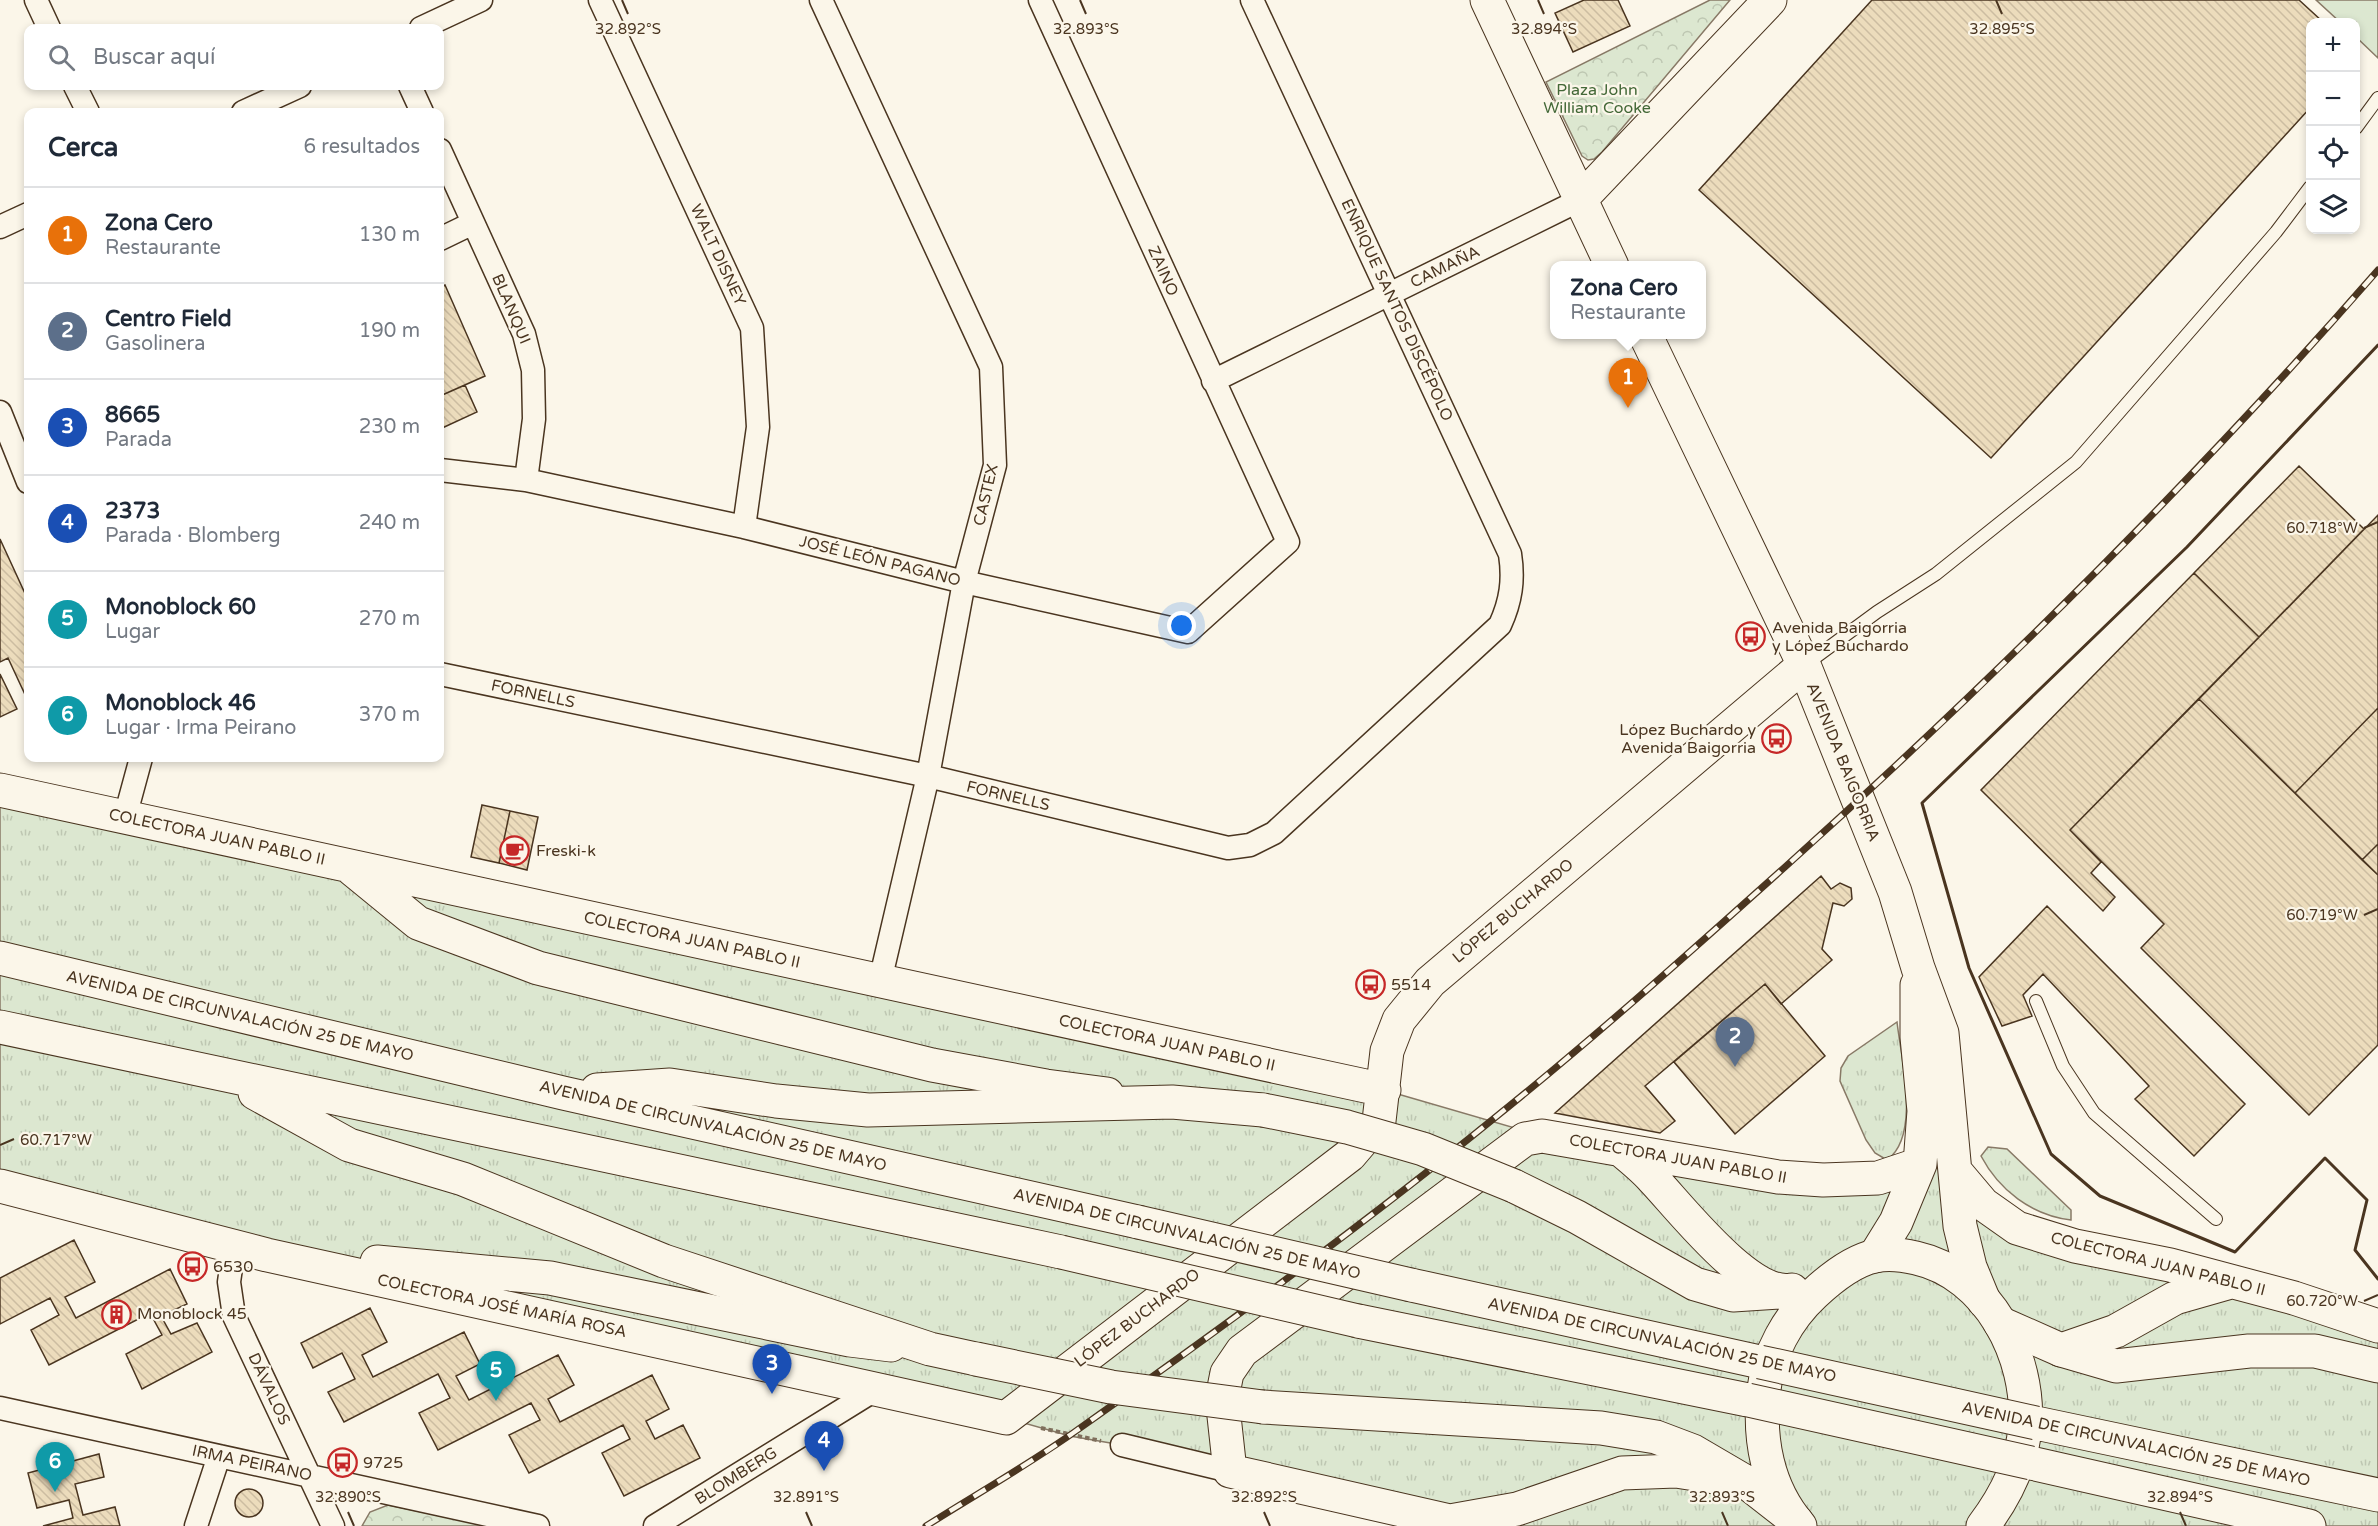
<!DOCTYPE html>
<html lang="es">
<meta charset="utf-8">
<style>
body{margin:0;font-family:"Varela Round",sans-serif;background:#f2f2f3;color:#1f2937}
.controls{position:absolute;right:18px;top:18px;display:grid;overflow:hidden;border-radius:12px;box-shadow:0 3px 9px #0003}
.controls button{width:54px;height:54px;display:grid;place-items:center;padding:0;border:0;border-bottom:2px solid #e0e1e3;background:#fff;color:#1f2937;font:30px sans-serif}
.you{position:absolute;left:1182px;top:626px;width:21px;height:21px;margin:-15px;border:4px solid #fff;border-radius:50%;background:#1a73e8;box-shadow:0 0 0 9px #1a73e833}
.badge{display:grid;place-items:center;width:39px;height:39px;border-radius:50%;background:#111827;color:#fff;font-size:20px;font-weight:700}
.pin{position:absolute;translate:-50% -50px;filter:drop-shadow(0 2px 3px #0008)}
.pin::after{content:'';position:absolute;top:32px;width:21px;height:18px;background:inherit;clip-path:polygon(0 0,100% 0,50% 100%)}
.popup{position:absolute;left:1550px;top:261px;width:156px;height:78px;box-sizing:border-box;display:grid;place-content:center;border-radius:12px;background:#fff;filter:drop-shadow(0 2px 4px #0005);font-size:20px;white-space:nowrap;color:#747a83}
.popup b{font-size:22px;color:#1f2937}
.popup::after{content:'';position:absolute;left:50%;top:100%;margin-left:-12px;border:12px solid transparent;border-top-color:#fff}
.list{margin:0;padding:0;list-style:none}
h2{display:flex;justify-content:space-between;align-items:center;height:78px;margin:0;padding:0 24px;font-size:26px}
h2 small{font-size:20px;font-weight:400;color:#747a83}
.list li{display:grid;grid-template-columns:39px 1fr auto;gap:18px;align-items:center;box-sizing:border-box;height:96px;padding:0 24px;border-top:2px solid #e0e1e3}
.list b{display:block;font-size:22px;white-space:nowrap}
.list p{margin:0;font-size:20px;white-space:nowrap;color:#747a83}
.list em{font-size:20px;font-style:normal;color:#747a83}
.icon{flex:none;width:33px;height:33px;fill:none;stroke:currentColor;stroke-width:2;stroke-linecap:round;stroke-linejoin:round}
.map{position:relative;flex:none;width:2378px;height:1526px;overflow:hidden}
.search{position:absolute;background:#fff;box-shadow:0 3px 9px #0003;left:24px;top:24px;width:420px;height:66px;display:flex;align-items:center;gap:15px;box-sizing:border-box;padding:0 21px;border-radius:12px;color:#747a83;font-size:22px}
.panel{position:absolute;background:#fff;box-shadow:0 3px 9px #0003;left:24px;top:108px;width:420px;height:654px;border-radius:12px}
.map>svg:first-child{display:block}
.grass{fill:url(#grass-tufts);stroke:#887966;stroke-width:1.5}
.forest{fill:url(#forest-crowns);stroke:#887966;stroke-width:1.5}
.pitch{fill:#dce7d0;stroke:#887966;stroke-width:1.5}
.building{fill:url(#building-back-hatch);stroke:#4a3520;stroke-width:1.5}
.lines{fill:none;stroke-linecap:round;stroke-linejoin:round}
.lane-casing{stroke:#4a3520;stroke-width:14}
.street-casing{stroke:#4a3520;stroke-width:25}
.secondary-casing{stroke:#4a3520;stroke-width:35}
.highway-casing{stroke:#4a3520;stroke-width:35}
.path{stroke:#7f6f5c;stroke-width:4;stroke-dasharray:4.5 3;stroke-linecap:butt}
.lane{stroke:#fbf6e9;stroke-width:12}
.street{stroke:#fbf6e9;stroke-width:22}
.secondary{stroke:#fbf6e9;stroke-width:33}
.highway{stroke:#fbf6e9;stroke-width:33}
.rail-casing{stroke:#4a3520;stroke-width:7}
.rail{stroke:#fbf6e9;stroke-width:4.5;stroke-dasharray:14;stroke-linecap:butt}
.highway-bridge-casing{stroke:#4a3520;stroke-width:35;stroke-linecap:butt}
.highway-bridge{stroke:#fbf6e9;stroke-width:33}
.wall{stroke:#4a3520;stroke-width:3}
.ticks{fill:none;stroke:#4a3520;stroke-width:2}
.labels{text-anchor:middle;dominant-baseline:central;stroke-width:4.5;stroke-linejoin:round;paint-order:stroke}
.park-label{font-size:16px;fill:#436837;stroke:#fbf6e9}
.street-label{font-size:16px;fill:#4a3520;stroke:#fbf6e9}
.poi-label{font-size:16px;fill:#4a3520;stroke:#fbf6e9;text-anchor:start}
.ticks-label{font-size:15px;text-anchor:middle;fill:#4a3520;stroke:#fbf6e9;stroke-width:4.5;stroke-linejoin:round;paint-order:stroke}
</style>
<div class="map">
<svg width="2378" height="1526" viewBox="0 0 2378 1526">
<defs>
<pattern id="grass-tufts" width="24" height="20" patternUnits="userSpaceOnUse" patternTransform="scale(1.5)"><rect width="24" height="20" fill="#dce7d0"/><path d="M3 7l-1-3M5 7V3M7 7l1-3M15 17l-1-3M17 17v-4M19 17l1-3" fill="none" stroke="#bec7b2"/></pattern>
<pattern id="forest-crowns" width="20" height="18" patternUnits="userSpaceOnUse" patternTransform="scale(1.5)"><rect width="20" height="18" fill="#dce7d0"/><path d="M2 6a3 3 0 1 1 6 0M12 15a3 3 0 1 1 6 0" fill="none" stroke="#bec7b2"/></pattern>
<pattern id="building-back-hatch" width="6" height="6" patternUnits="userSpaceOnUse" patternTransform="scale(1.5)"><rect width="6" height="6" fill="#ecdcbc"/><path d="M-1 5l2 2M0 0l6 6M5-1l2 2" fill="none" stroke="#ccbda1"/></pattern>
</defs>
<rect width="100%" height="100%" fill="#fbf6e9"/>
<path class="grass" d="M0 790 1384 1090 1542 1136 1778 1177 1920 1164 1956 1172 1983 1204 2378 1326V1526H1472L1122 1445 1070 1436 1006 1418 0 1186Z
M1897 1022C1901 1058 1921 1136 1887 1160L1875 1153 1866 1140 1840 1081 1841 1068 1848 1056Z
M1988 1147 2007 1149 2071 1210V1220C2031 1215 1999 1190 1981 1156Z"/>
<path class="forest" d="M1710 0H1730L1602 152 1594 159 1588 160 1582 156 1546 82Z
M388 1505 489 1526H362L370 1512Z"/>
<path class="pitch" d="M2316 0H2378V58L2356 37V22H2340Z"/>
<path class="building" d="M1584 0H1618L1630 26 1573 52 1555 13Z
M1872 0H2299L2323 22H2310V108L1991 458 1699 190Z
M445 285 485 376 440 396V287Z
M465 385 477 412 440 429V396Z
M2299 466 2364 529 2259 637 2194 573Z
M2378 515V708L2295 793 2199 699Z
M0 539 28 600V701L8 658 0 662Z
M2194 573 2259 637 2070 830 2101 862 2091 873 2115 897 2103 911 1981 790Z
M0 674 17 709 0 717Z
M2199 699 2378 875V1045L2309 1115 2141 948 2164 924 2070 830Z
M2378 708V844L2362 860 2295 793Z
M482 805 510 811 499 863 471 857Z
M510 811 538 817 527 870 499 863Z
M2378 844V875L2362 860Z
M1821 876 1831 889 1840 883 1851 888 1852 899 1844 906 1833 903 1822 949 1832 960 1781 1004 1765 984 1645 1086 1675 1121 1660 1133 1555 1113Z
M2047 906 2245 1104 2194 1156 2135 1099 2149 1086 2043 974 2023 995 2032 1016 2002 1026 1979 977Z
M1765 984 1825 1056 1735 1134 1674 1062Z
M74 1240 95 1282 65 1297 76 1318 170 1269 187 1304 161 1316 171 1334 197 1323 212 1352 142 1389 126 1354 162 1335 150 1313 49 1365 31 1330 59 1315 50 1298 0 1324V1278Z
M370 1308 387 1342 362 1355 373 1377 464 1332 480 1364 456 1376 469 1400 558 1355 574 1385 548 1399 560 1422 652 1375 669 1409 646 1421 655 1439 683 1425 700 1458 624 1496 602 1453 630 1439 623 1425 529 1473 509 1435 540 1420 531 1403 438 1450 419 1413 450 1398 438 1374 344 1422 328 1392 355 1379 342 1353 313 1368 301 1343Z
M99 1454 104 1477 75 1484 83 1515 115 1507 120 1526H43L73 1518 69 1500 37 1508 28 1473Z
M235 1503a14 14 0 1 1 28 0a14 14 0 1 1-28 0Z"/>
<g class="lines">
<defs>
<path id="lane" d="M2356 128 2378 98
M1805 665 1877 612 1936 574 2076 462 2276 232 2310 187
M2036 1001 2063 1066 2094 1113 2216 1219"/>
<path id="street" d="M36 0 49 28
M600 0 752 328 758 427 744 527
M821 0 991 367 995 465 964 582 928 776 880 981
M421 28 481 0
M75 86 88 112
M410 86 422 112
M243 112 300 86
M440 150 524 334 533 370 534 419 526 480
M0 227 28 214
M440 239 473 223
M1213 381 1580 200
M0 412 28 482
M440 470 526 480 744 527 964 582 1188 632 1288 542 1040 0
M440 674 928 776 1228 848 1250 845 1274 833 1500 625C1511 601 1514 580 1510 554L1252 0
M125 817 141 758
M234 1247 229 1282 234 1316 333 1526
M0 1408 538 1526
M1122 1445 1230 1471
M196 1526 219 1456
M655 1526 878 1388"/>
<path id="secondary" d="M1487 0 1612 266
M1580 200 1770 0
M1645 334 1804 665 1895 892 1918 968 1942 1033 1960 1226 1970 1267 1984 1301
M0 790 1384 1090
M352 869 418 923 538 968 932 1065 1046 1086 1107 1094
M1621 1150C1632 1159 1643 1168 1652 1178 1680 1207 1749 1298 1792 1290
M1956 1172 1983 1204 2017 1228 2075 1246 2170 1265 2294 1298 2378 1326
M0 1186 267 1255 1006 1418 1350 1155 1379 1121 1387 1051 1399 1020 1430 982 1804 665
M1875 1256 1896 1222 1920 1164 1924 1111 1917 1037V985
M377 1262 550 1278 850 1340 891 1345
M2000 1323 2061 1350 2116 1331 2175 1298 2231 1282
M1450 1521 1517 1509 1622 1473 1676 1471 1746 1482 1796 1521
M1472 1526 1230 1471 1222 1398 1227 1373 1242 1351 1525 1139 1542 1136 1778 1177 1823 1180 1878 1178 1920 1164"/>
<path id="highway" d="M0 958 563 1093 1138 1222
M0 1027 1061 1252
M597 1090 670 1085 776 1101 868 1110 1172 1102 1263 1110
M255 1093 349 1145 463 1179 664 1261 930 1349 976 1359
M1514 1186 1577 1217 1695 1284 1733 1295 1780 1292
M1411 1285 1760 1362
M1358 1321 1748 1400
M2061 1350 2116 1366 2249 1351H2315L2378 1366
M1263 1407 1601 1428 1656 1437 1693 1451 1746 1482
M2036 1423 2378 1495
M2031 1463 2309 1526
M1800 1526C1767 1488 1758 1438 1764 1389 1768 1354 1788 1318 1814 1294 1830 1279 1852 1261 1875 1256 1888 1253 1903 1255 1916 1258 1988 1274 2031 1357 2025 1427 2022 1465 2005 1497 1983 1526"/>
</defs>
<use href="#lane" class="lane-casing"/>
<use href="#street" class="street-casing"/>
<use href="#secondary" class="secondary-casing"/>
<use href="#highway" class="highway-casing"/>
<path class="path" d="M1041 1428 1101 1441"/>
<use href="#lane" class="lane"/>
<use href="#street" class="street"/>
<use href="#secondary" class="secondary"/>
<use href="#highway" class="highway"/>
<defs>
<path id="rail" d="M926 1526C975 1495 1026 1466 1073 1433 1215 1333 1358 1229 1492 1120 1593 1039 1689 953 1785 867 1994 679 2194 481 2378 270"/>
</defs>
<use href="#rail" class="rail-casing"/>
<use href="#rail" class="rail"/>
<defs>
<path id="highway-bridge" d="M1263 1110 1347 1127 1423 1149 1514 1186
M1138 1222 1411 1285
M1061 1252 1358 1321
M976 1359 1111 1387 1263 1407
M1760 1362 2036 1423
M1748 1400 2031 1463"/>
</defs>
<use href="#highway-bridge" class="highway-bridge-casing"/>
<use href="#highway-bridge" class="highway-bridge"/>
<path class="wall" d="M2378 345 2187 547 1922 803 1969 968 2051 1154 2100 1196 2235 1252 2325 1158 2367 1200 2355 1250 2378 1279"/>
</g>
<path class="ticks" d="M622 0 628 14M1080 0 1086 14M1538 0 1544 14M1996 0 2002 14M2364 528 2378 522M2364 915 2378 909M0 1145 14 1139M2364 1301 2378 1295M348 1512 354 1526M806 1512 812 1526M1264 1512 1270 1526M1722 1512 1728 1526M2180 1512 2186 1526"/>
<defs>
<symbol id="bus-ring" viewBox="-11 -11 22 22"><circle r="9.5" fill="#fbf6e9" stroke="#c62828" stroke-width="1.5"/><path d="M-5-6H5V4H4V6H2V4H-2V6H-4V4H-5ZM-3.5-4V0h7V-4ZM-3.5 1.2v1.5H-2V1.2ZM2 1.2v1.5H3.5V1.2Z" fill="#c62828"/></symbol>
<symbol id="cafe-ring" viewBox="-11 -11 22 22"><circle r="9.5" fill="#fbf6e9" stroke="#c62828" stroke-width="1.5"/><path d="M-5.5-4.5H6V0H3Q3 3.5 0 3.5H-2.5Q-5.5 3.5-5.5 0ZM3-3.2v2h1.7v-2ZM-6 4.5H4V6H-6Z" fill="#c62828"/></symbol>
<symbol id="building-ring" viewBox="-11 -11 22 22"><circle r="9.5" fill="#fbf6e9" stroke="#c62828" stroke-width="1.5"/><path d="M-4-6H4V6H1V3H-1V6H-4ZM-2.5-4.3h1.7v1.8h-1.7ZM.8-4.3h1.7v1.8H.8ZM-2.5-1h1.7V.8h-1.7ZM.8-1h1.7V.8H.8Z" fill="#c62828"/></symbol>
</defs>
<g fill-rule="evenodd">
<use href="#bus-ring" x="1734" y="620" width="33" height="33"/>
<use href="#bus-ring" x="1760" y="722" width="33" height="33"/>
<use href="#cafe-ring" x="498" y="834" width="33" height="33"/>
<use href="#bus-ring" x="1354" y="968" width="33" height="33"/>
<use href="#bus-ring" x="176" y="1250" width="33" height="33"/>
<use href="#building-ring" x="100" y="1298" width="33" height="33"/>
<use href="#bus-ring" x="326" y="1446" width="33" height="33"/>
</g>
<g class="labels">
<g class="park-label">
<text x="1597" y="90">Plaza John<tspan x="1597" dy="18">William Cooke</tspan></text>
</g>
<g class="street-label">
<text transform="translate(718 255) rotate(65)">WALT DISNEY</text>
<text transform="translate(1445 267) rotate(-26)">CAMAÑA</text>
<text transform="translate(1163 271) rotate(66)">ZAINO</text>
<text transform="translate(511 309) rotate(67)">BLANQUI</text>
<text transform="translate(1397 310) rotate(65)">ENRIQUE SANTOS DISCÉPOLO</text>
<text transform="translate(986 495) rotate(-77)">CASTEX</text>
<text transform="translate(880 561) rotate(14)">JOSÉ LEÓN PAGANO</text>
<text transform="translate(533 694) rotate(12)">FORNELLS</text>
<text transform="translate(1843 762) rotate(68)">AVENIDA BAIGORRIA</text>
<text transform="translate(1008 796) rotate(13)">FORNELLS</text>
<text transform="translate(217 837) rotate(12)">COLECTORA JUAN PABLO II</text>
<text transform="translate(1513 911) rotate(-40)">LÓPEZ BUCHARDO</text>
<text transform="translate(692 940) rotate(12)">COLECTORA JUAN PABLO II</text>
<text transform="translate(240 1016) rotate(13)">AVENIDA DE CIRCUNVALACIÓN 25 DE MAYO</text>
<text transform="translate(1167 1043) rotate(12)">COLECTORA JUAN PABLO II</text>
<text transform="translate(713 1126) rotate(13)">AVENIDA DE CIRCUNVALACIÓN 25 DE MAYO</text>
<text transform="translate(1678 1159) rotate(10)">COLECTORA JUAN PABLO II</text>
<text transform="translate(1187 1234) rotate(13)">AVENIDA DE CIRCUNVALACIÓN 25 DE MAYO</text>
<text transform="translate(2158 1264) rotate(14)">COLECTORA JUAN PABLO II</text>
<text transform="translate(502 1306) rotate(12)">COLECTORA JOSÉ MARÍA ROSA</text>
<text transform="translate(1137 1318) rotate(-37)">LÓPEZ BUCHARDO</text>
<text transform="translate(1662 1340) rotate(12)">AVENIDA DE CIRCUNVALACIÓN 25 DE MAYO</text>
<text transform="translate(269 1389) rotate(65)">DÁVALOS</text>
<text transform="translate(2136 1444) rotate(12)">AVENIDA DE CIRCUNVALACIÓN 25 DE MAYO</text>
<text transform="translate(252 1463) rotate(12)">IRMA PEIRANO</text>
<text transform="translate(736 1476) rotate(-32)">BLOMBERG</text>
</g>
<g class="poi-label">
<text x="1772" y="628">Avenida Baigorria<tspan x="1772" dy="18">y López Buchardo</tspan></text>
<text x="1756" y="730" text-anchor="end">López Buchardo y<tspan x="1756" dy="18">Avenida Baigorria</tspan></text>
<text x="536" y="851">Freski-k</text>
<text x="1391" y="985">5514</text>
<text x="213" y="1267">6530</text>
<text x="137" y="1314">Monoblock 45</text>
<text x="363" y="1463">9725</text>
</g>
</g>
<g class="ticks-label">
<text x="628" y="34">32.892°S</text>
<text x="1086" y="34">32.893°S</text>
<text x="1544" y="34">32.894°S</text>
<text x="2002" y="34">32.895°S</text>
<text x="2322" y="533">60.718°W</text>
<text x="2322" y="920">60.719°W</text>
<text x="56" y="1145">60.717°W</text>
<text x="2322" y="1306">60.720°W</text>
<text x="348" y="1502">32.890°S</text>
<text x="806" y="1502">32.891°S</text>
<text x="1264" y="1502">32.892°S</text>
<text x="1722" y="1502">32.893°S</text>
<text x="2180" y="1502">32.894°S</text>
</g>
</svg>
<div class="controls">
<button>+</button>
<button>−</button>
<button><svg class="icon" aria-label="locate" viewBox="0 0 24 24"><circle cx="12" cy="12" r="6"/><path d="M12 2v4M12 18v4M2 12h4M18 12h4"/></svg></button>
<button><svg class="icon" aria-label="layers" viewBox="0 0 24 24"><path d="M12 4l9 5-9 5-9-5zM3 14l9 5 9-5"/></svg></button>
</div>
<div class="you"></div>
<div class="pin badge" style="left:1628px;top:408px;background:#e8710a">1</div>
<div class="popup"><b>Zona Cero</b>Restaurante</div>
<div class="pin badge" style="left:1735px;top:1067px;background:#5c6f8a">2</div>
<div class="pin badge" style="left:772px;top:1394px;background:#1a4fb4">3</div>
<div class="pin badge" style="left:824px;top:1471px;background:#1a4fb4">4</div>
<div class="pin badge" style="left:496px;top:1401px;background:#0f9aa8">5</div>
<div class="pin badge" style="left:55px;top:1492px;background:#0f9aa8">6</div>
<div class="search"><svg class="icon" aria-label="search" viewBox="0 0 24 24"><circle cx="10" cy="10" r="6"/><path d="M15 15l6 6"/></svg>Buscar aquí</div>
<section class="panel">
<h2>Cerca<small>6 resultados</small></h2>
<ul class="list">
<li><span class="badge" style="background:#e8710a">1</span><div><b>Zona Cero</b><p>Restaurante</p></div><em>130 m</em></li>
<li><span class="badge" style="background:#5c6f8a">2</span><div><b>Centro Field</b><p>Gasolinera</p></div><em>190 m</em></li>
<li><span class="badge" style="background:#1a4fb4">3</span><div><b>8665</b><p>Parada</p></div><em>230 m</em></li>
<li><span class="badge" style="background:#1a4fb4">4</span><div><b>2373</b><p>Parada · Blomberg</p></div><em>240 m</em></li>
<li><span class="badge" style="background:#0f9aa8">5</span><div><b>Monoblock 60</b><p>Lugar</p></div><em>270 m</em></li>
<li><span class="badge" style="background:#0f9aa8">6</span><div><b>Monoblock 46</b><p>Lugar · Irma Peirano</p></div><em>370 m</em></li>
</ul>
</section>
</div>
